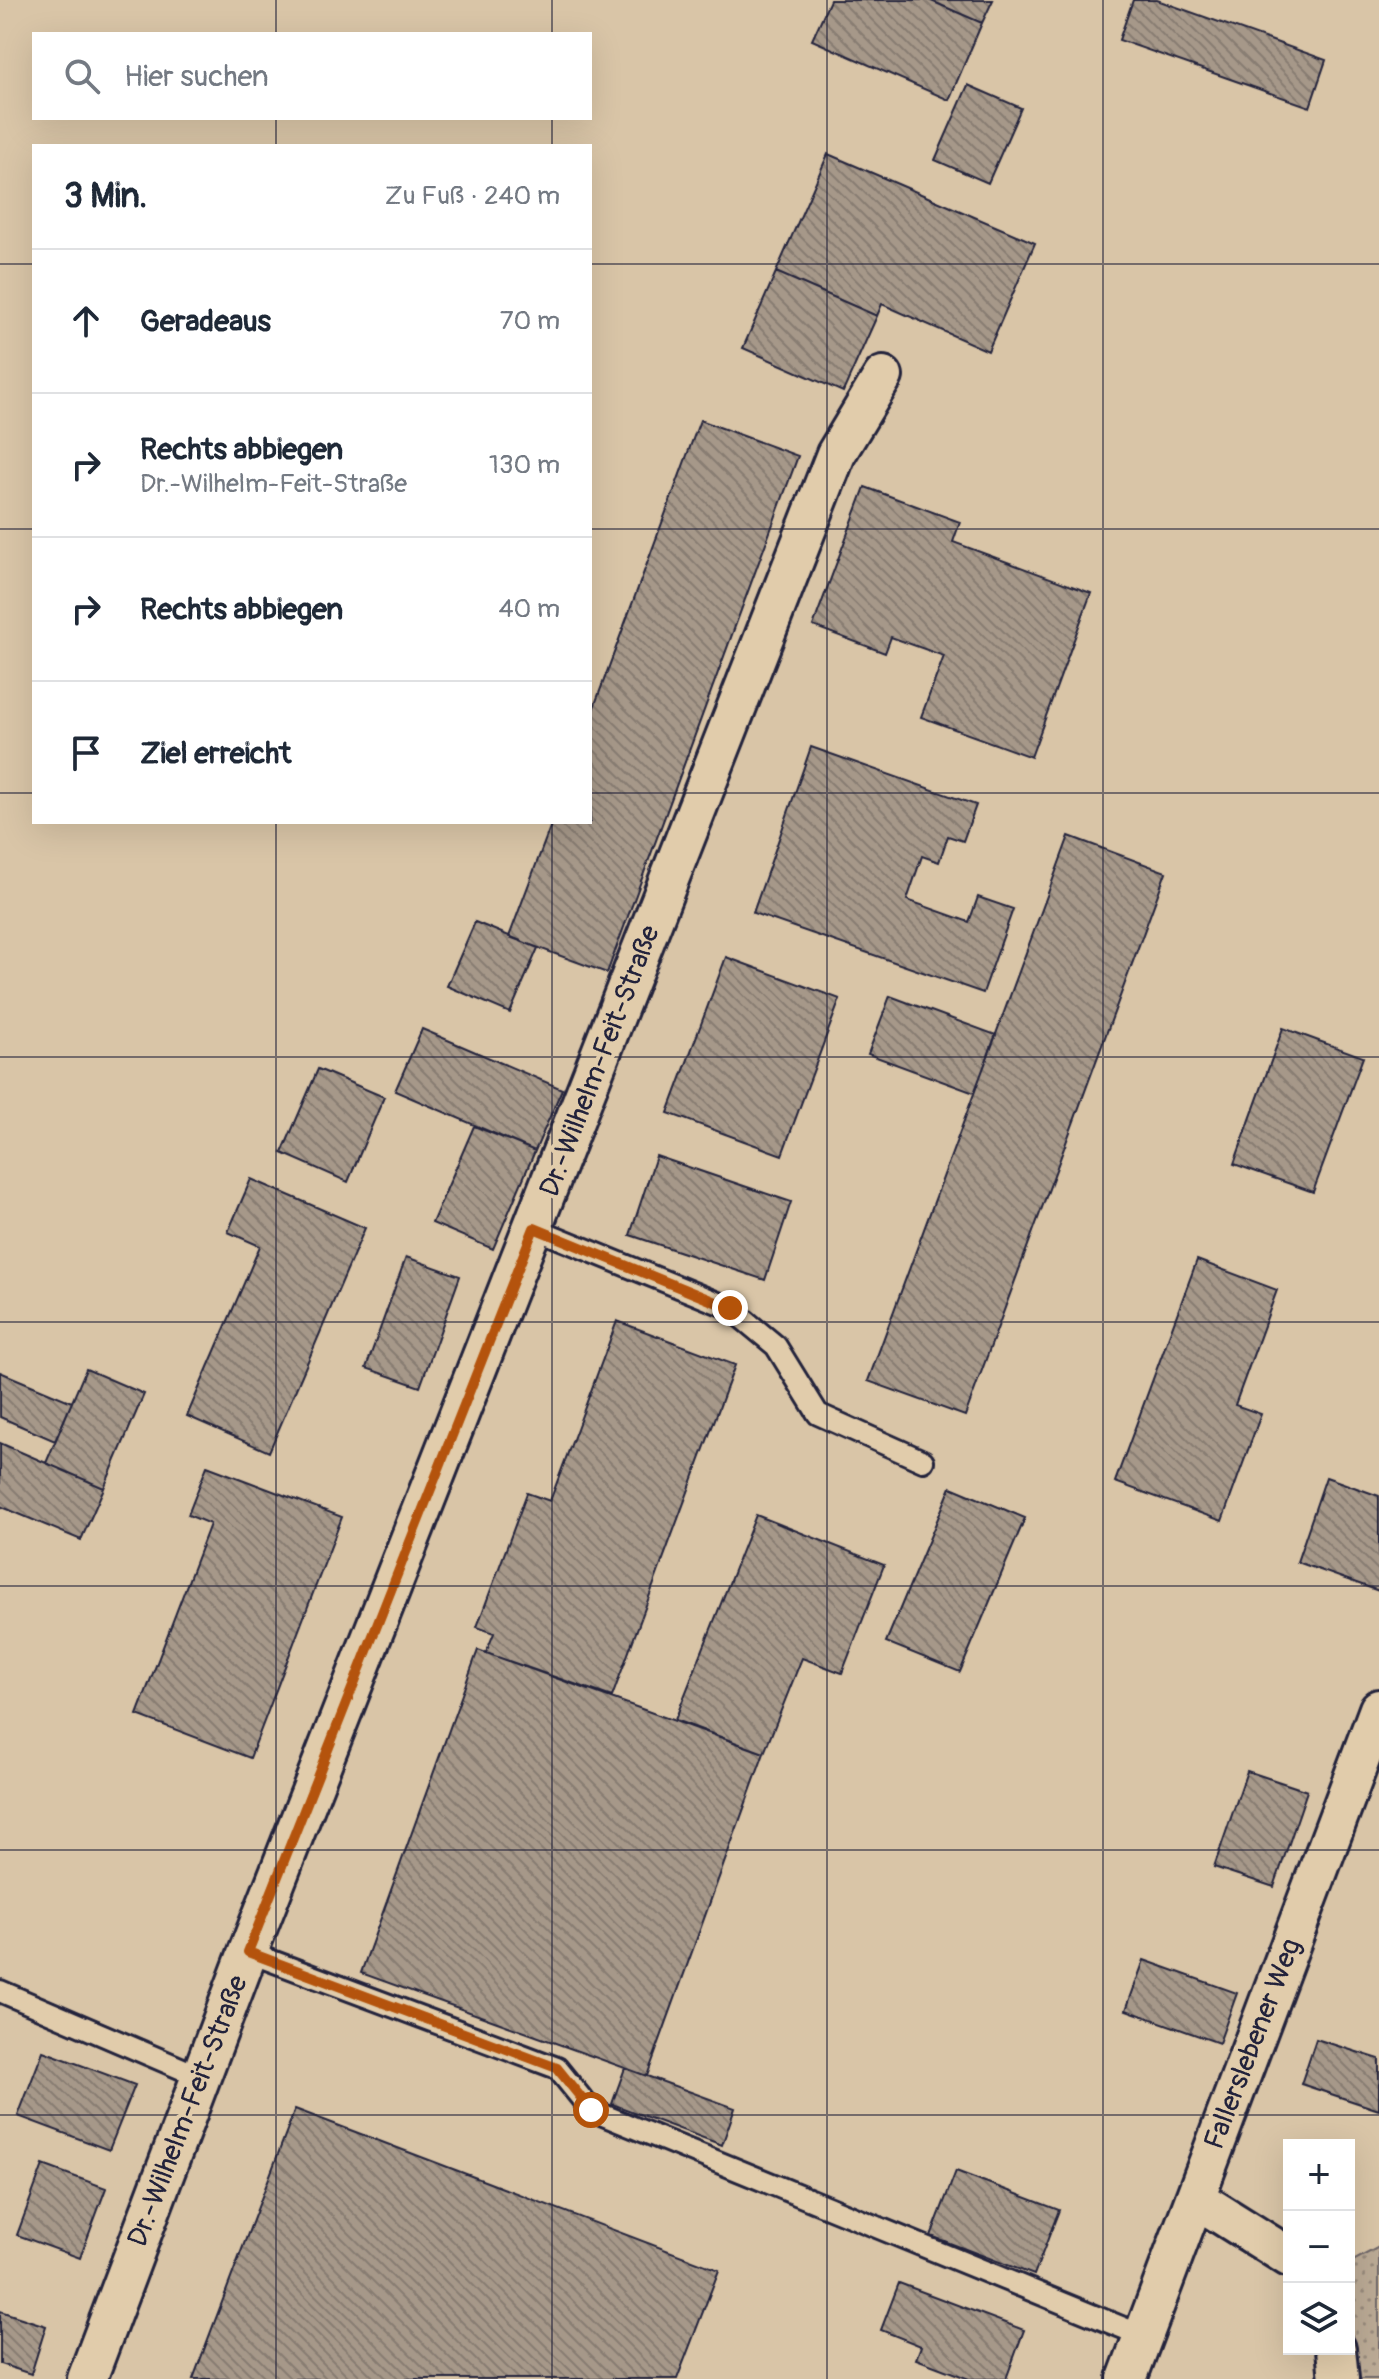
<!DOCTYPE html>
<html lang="de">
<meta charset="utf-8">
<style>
body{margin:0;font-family:Pangolin,sans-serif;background:#f2f2f3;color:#1f2937}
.controls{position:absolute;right:24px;bottom:24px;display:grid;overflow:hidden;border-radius:0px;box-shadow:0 8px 32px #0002}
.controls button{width:72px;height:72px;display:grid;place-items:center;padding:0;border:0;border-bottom:2px solid #e0e1e3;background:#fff;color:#1f2937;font:40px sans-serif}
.stop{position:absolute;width:24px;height:24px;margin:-18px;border:6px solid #b45309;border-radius:50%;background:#fff}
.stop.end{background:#b45309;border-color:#fff;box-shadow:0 2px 8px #0008}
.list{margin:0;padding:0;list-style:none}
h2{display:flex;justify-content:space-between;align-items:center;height:104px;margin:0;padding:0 32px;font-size:34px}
h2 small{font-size:26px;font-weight:400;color:#747a83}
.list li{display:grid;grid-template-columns:52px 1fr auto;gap:24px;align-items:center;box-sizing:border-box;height:144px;padding:0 32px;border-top:2px solid #e0e1e3}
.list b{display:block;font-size:30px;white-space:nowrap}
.list p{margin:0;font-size:26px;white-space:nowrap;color:#747a83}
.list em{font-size:26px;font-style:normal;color:#747a83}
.icon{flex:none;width:44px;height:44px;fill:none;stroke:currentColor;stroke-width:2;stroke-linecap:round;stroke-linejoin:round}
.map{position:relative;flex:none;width:1379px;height:2379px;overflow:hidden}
.search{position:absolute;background:#fff;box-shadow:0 8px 32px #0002;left:32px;top:32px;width:560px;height:88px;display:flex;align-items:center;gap:20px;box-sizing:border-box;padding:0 28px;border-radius:0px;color:#747a83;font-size:30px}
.panel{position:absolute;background:#fff;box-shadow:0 8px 32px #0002;left:32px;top:144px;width:560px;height:680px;border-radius:0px}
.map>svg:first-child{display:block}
.green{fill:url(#green-dots);stroke:#6e6668;stroke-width:2}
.building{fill:url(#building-back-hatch);stroke:#22223b;stroke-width:2}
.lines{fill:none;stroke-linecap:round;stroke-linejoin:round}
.service-casing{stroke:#22223b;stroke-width:26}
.minor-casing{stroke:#22223b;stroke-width:44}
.service{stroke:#e1ccab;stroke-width:20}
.minor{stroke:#e1ccab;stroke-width:38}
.route{stroke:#b45309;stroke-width:10}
.grid{fill:none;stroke:#22223b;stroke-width:2;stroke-opacity:0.55}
.labels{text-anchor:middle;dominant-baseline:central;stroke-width:8;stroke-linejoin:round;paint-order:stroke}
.street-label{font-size:28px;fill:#22223b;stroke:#e1ccab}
</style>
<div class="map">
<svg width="1379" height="2379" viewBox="0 0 1379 2379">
<defs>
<pattern id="green-dots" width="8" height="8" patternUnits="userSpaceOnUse" patternTransform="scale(2)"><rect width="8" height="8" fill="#bbaa95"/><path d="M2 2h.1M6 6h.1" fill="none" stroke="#988a7b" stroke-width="1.8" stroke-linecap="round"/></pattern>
<pattern id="building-back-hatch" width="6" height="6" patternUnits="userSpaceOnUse" patternTransform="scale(2)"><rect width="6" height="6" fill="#a69889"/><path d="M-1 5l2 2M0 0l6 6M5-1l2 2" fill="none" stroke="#877c71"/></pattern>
</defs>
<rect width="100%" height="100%" fill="#d9c5a7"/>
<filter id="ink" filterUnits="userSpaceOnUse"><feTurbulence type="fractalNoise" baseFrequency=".0125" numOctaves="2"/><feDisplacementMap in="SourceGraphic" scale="16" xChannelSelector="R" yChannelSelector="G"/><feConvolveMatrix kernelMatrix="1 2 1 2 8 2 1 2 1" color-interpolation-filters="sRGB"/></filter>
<g filter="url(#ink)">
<path class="green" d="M1379 2247V2379H1339L1349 2349V2263Z"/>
<path class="building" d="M830 0H929L982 23 949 100 812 40Z
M929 0H993L982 23Z
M1133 0H1157L1326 60 1310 107 1119 40Z
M968 85 1021 108 988 183 935 160Z
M828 154 1035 243 988 351 882 304 877 316 776 272Z
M776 272 877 316 843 392 743 348Z
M700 420 798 456 607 973 509 937 552 822H590V718Z
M865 487 960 522 953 542 1091 593 1031 757 921 717 944 656 891 637 885 653 813 626Z
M811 747 976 805 963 841 948 836 939 862 922 856 907 900 969 922 978 897 1013 909 983 993 753 913Z
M1069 836 1166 872 965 1416 868 1381Z
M475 922 538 948 510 1013 447 986Z
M726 957 840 999 782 1155 668 1113Z
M890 996 996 1035 974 1093 868 1054Z
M1283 1028 1363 1057 1313 1192 1234 1164Z
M422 1029 562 1089 535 1151 395 1091Z
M318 1069 384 1097 348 1182 282 1153Z
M474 1126 535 1151 493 1249 432 1223Z
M656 1156 791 1202 765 1280 630 1235Z
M251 1179 365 1228 269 1452 187 1416 260 1246 228 1232Z
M406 1257 460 1276 420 1387 366 1368Z
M1197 1260 1277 1290 1235 1405 1261 1414 1222 1521 1115 1482Z
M617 1321 735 1365 612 1697 486 1653 494 1633 477 1627 527 1493 550 1501Z
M86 1369 144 1394 104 1488 46 1463Z
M0 1372 72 1402 55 1441 0 1417Z
M0 1443 104 1488 81 1540 0 1506Z
M207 1466 342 1517 250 1758 137 1715 210 1524 188 1515Z
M1326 1477 1379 1496V1591L1297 1562Z
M951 1487 1025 1518 960 1672 886 1642Z
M756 1515 884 1565 842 1673 802 1658 764 1753 675 1720Z
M478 1650 764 1753 647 2076 361 1973Z
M1247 1771 1307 1791 1274 1887 1214 1867Z
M1144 1960 1237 1993 1219 2043 1126 2010Z
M1316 2039 1379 2059V2110L1301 2084Z
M43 2051 135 2085 109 2150 18 2116Z
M625 2068 735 2108 722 2145 612 2104Z
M295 2109 719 2270 677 2379H193Z
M43 2165 106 2188 80 2258 17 2235Z
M956 2171 1059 2210 1034 2275 931 2236Z
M899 2283 1024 2330 1006 2379H969L916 2359 921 2346 881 2330Z
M0 2311 46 2326 31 2374 0 2364Z"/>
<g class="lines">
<defs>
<path id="service" d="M534 1228 730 1308 776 1346 818 1414 923 1461
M248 1952 557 2068 591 2110 1143 2336
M0 1991 201 2077"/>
<path id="minor" d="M1195 2198 1289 2257
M1336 2349 1339 2379
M87 2379 248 1952 836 454 883 376
M1127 2379 1379 1709"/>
</defs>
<use href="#service" class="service-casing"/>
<use href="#minor" class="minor-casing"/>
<use href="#service" class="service"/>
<use href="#minor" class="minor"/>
</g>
</g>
<g class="lines" filter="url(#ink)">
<path class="route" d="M591 2110 557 2068 248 1952 534 1228 730 1308"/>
</g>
<path class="grid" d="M276 0V34M552 0V34M827 0V2379M1103 0V2379M276 118V146M552 118V146M0 264H34M590 264H1379M0 529H34M590 529H1379M0 793H34M590 793H1379M276 822V2379M552 822V2379M0 1057H1379M0 1322H1379M0 1586H1379M0 1850H1379M0 2115H1379"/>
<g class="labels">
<g class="street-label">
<text transform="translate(600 1061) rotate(-69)">Dr.-Wilhelm-Feit-Straße</text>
<text transform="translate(1253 2044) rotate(-69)">Fallerslebener Weg</text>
<text transform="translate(188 2111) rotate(-69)">Dr.-Wilhelm-Feit-Straße</text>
</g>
</g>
</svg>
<div class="controls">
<button>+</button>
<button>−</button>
<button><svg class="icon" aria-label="layers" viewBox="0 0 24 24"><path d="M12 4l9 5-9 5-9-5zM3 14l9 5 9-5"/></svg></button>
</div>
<div class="stop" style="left:591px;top:2110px"></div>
<div class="stop end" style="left:730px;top:1308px"></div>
<div class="search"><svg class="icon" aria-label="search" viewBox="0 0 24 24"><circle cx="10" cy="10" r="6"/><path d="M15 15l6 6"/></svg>Hier suchen</div>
<section class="panel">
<h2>3 Min.<small>Zu Fuß · 240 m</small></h2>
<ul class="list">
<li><svg class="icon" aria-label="ahead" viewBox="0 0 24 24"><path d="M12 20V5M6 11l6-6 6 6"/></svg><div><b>Geradeaus</b></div><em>70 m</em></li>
<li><svg class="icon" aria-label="right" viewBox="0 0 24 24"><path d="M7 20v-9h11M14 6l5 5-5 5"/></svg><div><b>Rechts abbiegen</b><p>Dr.-Wilhelm-Feit-Straße</p></div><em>130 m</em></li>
<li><svg class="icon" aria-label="right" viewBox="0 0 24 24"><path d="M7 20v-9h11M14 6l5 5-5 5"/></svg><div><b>Rechts abbiegen</b></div><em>40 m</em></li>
<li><svg class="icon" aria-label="arrive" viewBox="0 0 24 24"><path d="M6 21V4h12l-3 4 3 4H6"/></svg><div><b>Ziel erreicht</b></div></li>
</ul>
</section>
</div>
